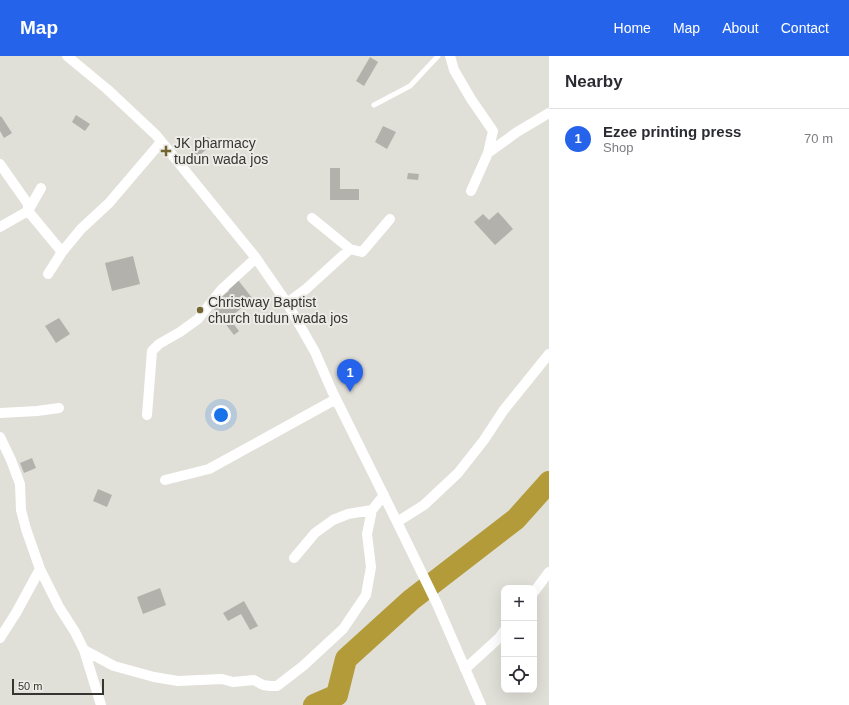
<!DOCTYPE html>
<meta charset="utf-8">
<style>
body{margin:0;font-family:Arial,sans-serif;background:#f2f2f3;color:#2b2b33}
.controls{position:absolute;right:12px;bottom:12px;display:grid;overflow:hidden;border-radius:8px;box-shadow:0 4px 16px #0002}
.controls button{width:36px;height:36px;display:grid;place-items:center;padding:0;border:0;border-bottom:1px solid #e1e1e2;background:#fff;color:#2b2b33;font:20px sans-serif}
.scale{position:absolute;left:12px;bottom:10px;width:92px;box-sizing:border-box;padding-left:4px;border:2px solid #353532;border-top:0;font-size:11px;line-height:14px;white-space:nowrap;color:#353532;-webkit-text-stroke:3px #edece6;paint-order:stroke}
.you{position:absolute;left:221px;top:359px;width:14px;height:14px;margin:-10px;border:3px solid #fff;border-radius:50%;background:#1a73e8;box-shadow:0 0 0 6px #1a73e833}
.badge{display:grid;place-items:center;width:26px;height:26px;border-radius:50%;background:#2563eb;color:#fff;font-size:13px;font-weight:700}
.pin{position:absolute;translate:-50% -33px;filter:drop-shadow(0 1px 2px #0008)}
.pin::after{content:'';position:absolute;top:21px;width:14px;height:12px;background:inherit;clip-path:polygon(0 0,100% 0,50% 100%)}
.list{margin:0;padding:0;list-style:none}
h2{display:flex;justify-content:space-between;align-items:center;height:52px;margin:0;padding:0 16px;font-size:17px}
h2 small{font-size:13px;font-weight:400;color:#7c7c81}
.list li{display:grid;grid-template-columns:26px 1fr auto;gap:12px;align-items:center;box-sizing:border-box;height:60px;padding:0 16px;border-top:1px solid #e1e1e2}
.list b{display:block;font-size:15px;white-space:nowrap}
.list p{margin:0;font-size:13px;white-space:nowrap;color:#7c7c81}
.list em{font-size:13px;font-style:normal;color:#7c7c81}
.icon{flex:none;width:22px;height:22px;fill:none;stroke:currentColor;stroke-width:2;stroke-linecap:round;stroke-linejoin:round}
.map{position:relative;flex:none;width:549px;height:649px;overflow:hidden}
header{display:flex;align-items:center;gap:24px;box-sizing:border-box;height:56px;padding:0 20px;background:#2563eb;color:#fff}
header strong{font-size:19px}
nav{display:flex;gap:22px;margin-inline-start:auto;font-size:14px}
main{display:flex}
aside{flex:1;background:#fff}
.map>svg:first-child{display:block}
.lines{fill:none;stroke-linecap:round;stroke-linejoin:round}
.river{stroke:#b29b38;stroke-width:22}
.building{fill:#b2b1ab}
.service{stroke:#fff;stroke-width:5}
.minor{stroke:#fff;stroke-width:10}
.poi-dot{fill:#726532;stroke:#edece6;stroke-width:1.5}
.labels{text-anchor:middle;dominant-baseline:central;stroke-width:4;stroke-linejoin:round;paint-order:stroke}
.poi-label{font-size:14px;fill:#353532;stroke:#edece6;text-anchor:start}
</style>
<header>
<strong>Map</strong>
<nav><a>Home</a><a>Map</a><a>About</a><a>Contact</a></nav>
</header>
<main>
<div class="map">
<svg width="549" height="649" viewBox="0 0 549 649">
<rect width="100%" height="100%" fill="#e0dfd8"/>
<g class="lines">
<path class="river" d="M314 649 337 639 346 603 411 544 516 463 549 426"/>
</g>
<path class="building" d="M370 1 378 6 364 30 356 25Z
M76 59 90 68 85 75 72 66Z
M1 60 12 77 4 82 0 75V61Z
M383 70 396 76 387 93 375 86Z
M208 81 214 87 189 108 184 102Z
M330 112H340V133H359V144H330Z
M408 117 419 118 418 124 407 123Z
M498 156 513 173 495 189 474 166 483 158 489 164Z
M133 200 140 228 112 235 105 207Z
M234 219 253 243 229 262 239 275 234 279 211 249 229 235 223 228Z
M59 262 70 278 56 287 45 270Z
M32 402 36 412 24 417 20 407Z
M98 433 112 439 107 451 93 445Z
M160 532 166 549 143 558 137 541Z
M244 545 258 570 250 574 241 558 228 565 223 557Z"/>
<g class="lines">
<path class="service" d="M374 49 410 30 438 0"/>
<path class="minor" d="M67 0 107 33 156 79 256 202 287 247 315 296 332 335 397 466 437 548 481 649
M450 0 454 14 471 43 493 75 488 97 471 135
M488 97 517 76 549 57
M0 108 28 148V155L62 196
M312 162 350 193
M0 171 28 155 41 132
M48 218 62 196 81 173 109 147 161 86
M287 247 306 233 350 193 362 196 390 163
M0 357 37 355 59 352
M147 359 152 295 159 288 180 276 198 263 221 234 256 202
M0 381 11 404 20 428 21 454 26 473 40 513 59 551 75 576 84 594 101 649
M165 424 209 413 336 343
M397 466 424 449 458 417 484 384 503 355 549 298
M294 502 315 477 333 464 348 458 372 454
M534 536 549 516
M0 582 16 557 40 513
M84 594 114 610 154 621 178 625 222 623 233 626 254 624 263 629 270 630H277L303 610 343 573 366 539 371 511 367 478 372 454 384 439
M465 613 499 582 504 575"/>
</g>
<g class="poi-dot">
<path d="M164 89h4v4h4v4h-4v4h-4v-4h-4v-4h4z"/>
<circle cx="200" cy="254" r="4"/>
</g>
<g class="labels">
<g class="poi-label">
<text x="174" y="87">JK pharmacy<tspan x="174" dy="16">tudun wada jos</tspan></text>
<text x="208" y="246">Christway Baptist<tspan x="208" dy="16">church tudun wada jos</tspan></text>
</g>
</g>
</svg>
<div class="controls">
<button>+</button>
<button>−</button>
<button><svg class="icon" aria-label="locate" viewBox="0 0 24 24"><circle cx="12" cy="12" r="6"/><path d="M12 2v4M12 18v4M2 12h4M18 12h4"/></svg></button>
</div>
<div class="scale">50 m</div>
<div class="you"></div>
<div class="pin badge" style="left:350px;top:336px">1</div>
</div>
<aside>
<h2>Nearby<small></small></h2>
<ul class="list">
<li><span class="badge">1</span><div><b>Ezee printing press</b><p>Shop</p></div><em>70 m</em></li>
</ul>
</aside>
</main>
